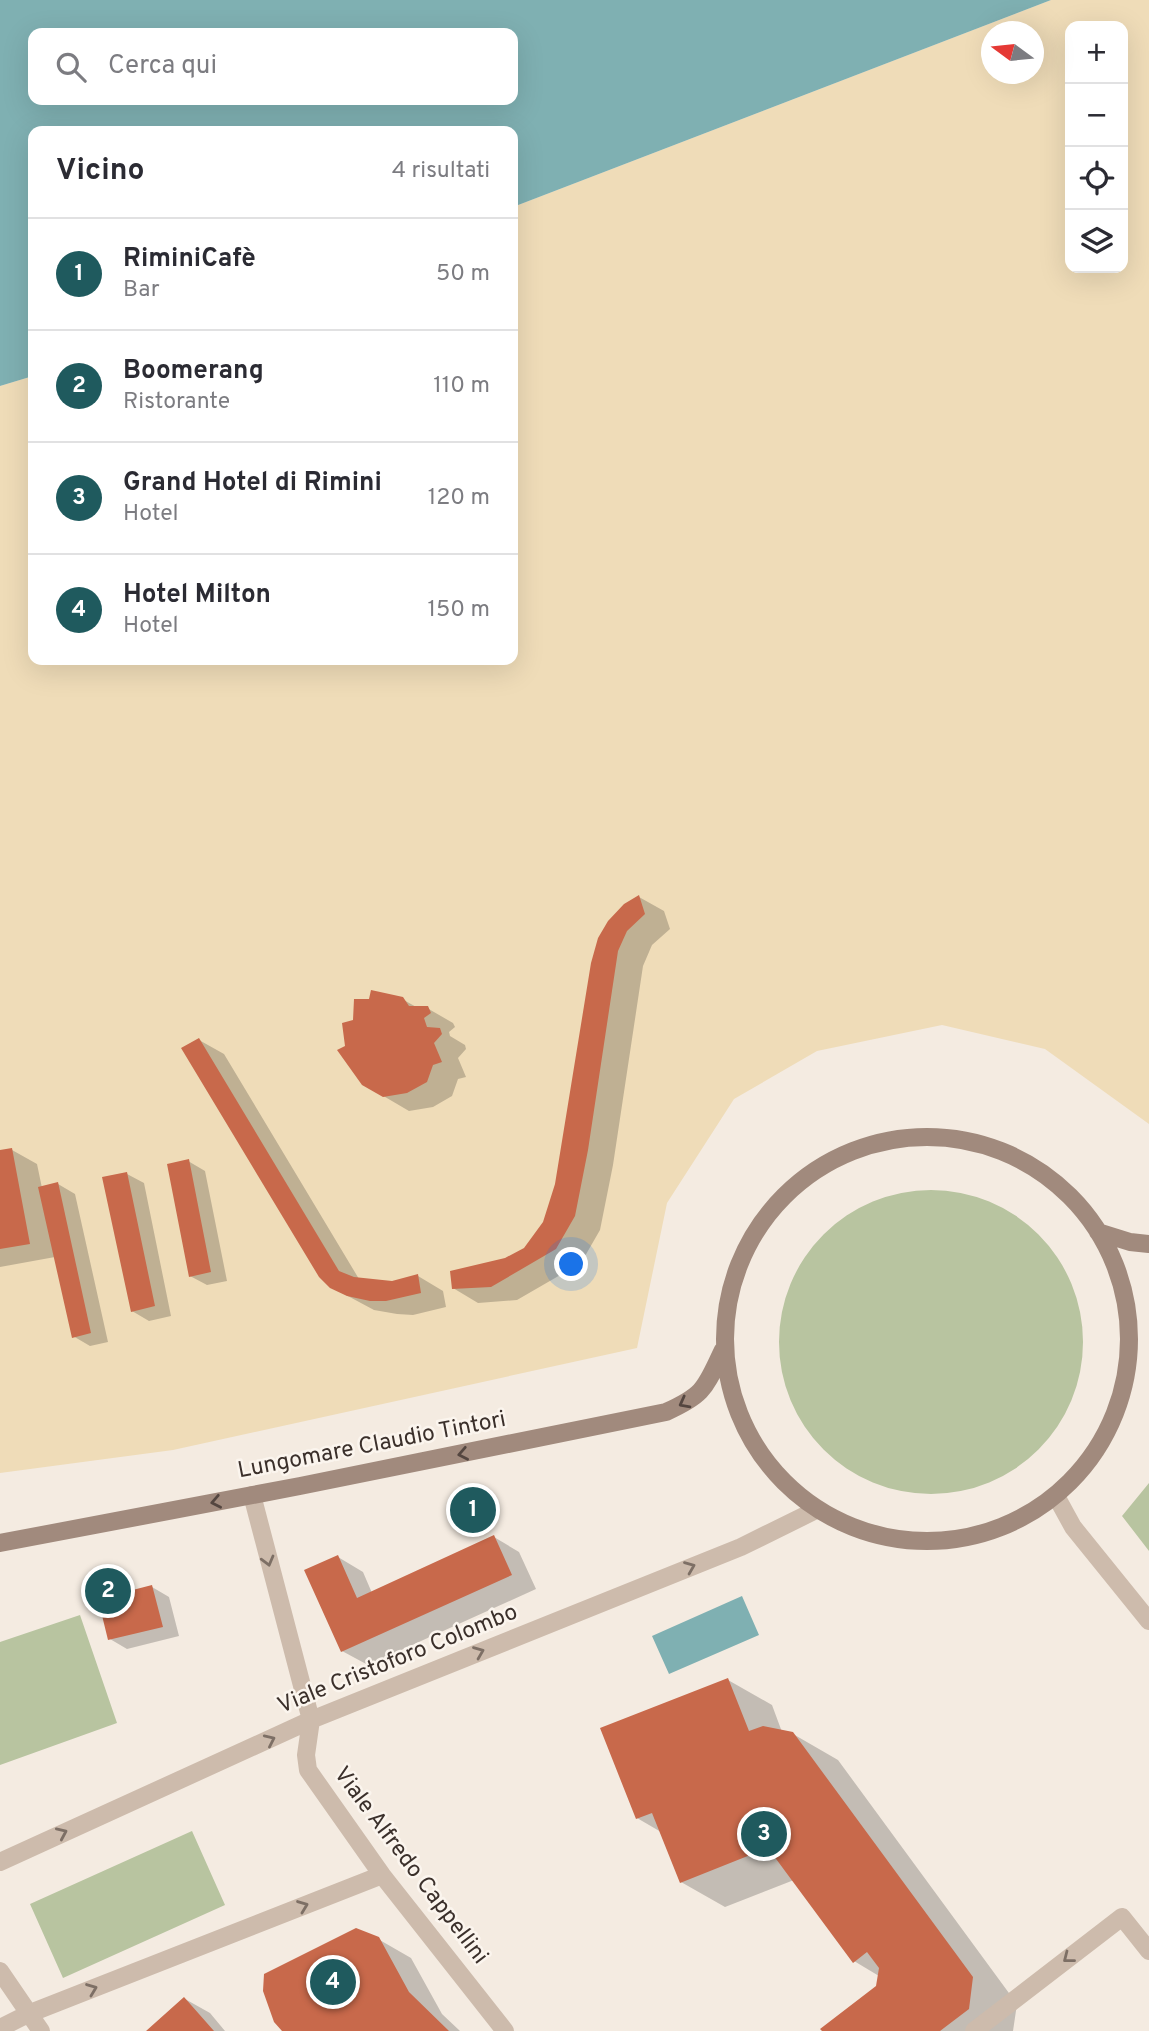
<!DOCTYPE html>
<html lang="it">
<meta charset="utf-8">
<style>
body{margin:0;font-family:Overpass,sans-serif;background:#f2f2f3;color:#2b2b33}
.controls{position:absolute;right:21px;top:21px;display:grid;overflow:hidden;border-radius:14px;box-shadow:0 7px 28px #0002}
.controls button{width:63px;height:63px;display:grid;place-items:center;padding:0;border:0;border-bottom:2px solid #e1e1e2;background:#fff;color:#2b2b33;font:35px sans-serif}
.compass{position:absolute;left:981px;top:21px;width:63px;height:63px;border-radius:50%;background:#fff;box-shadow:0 7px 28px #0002;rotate:285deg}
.you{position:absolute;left:572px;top:1265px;width:24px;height:24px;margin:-18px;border:5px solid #fff;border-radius:50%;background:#1a73e8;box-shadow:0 0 0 10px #1a73e833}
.badge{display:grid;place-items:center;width:46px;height:46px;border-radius:50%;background:#1f5a5e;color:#fff;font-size:23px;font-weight:700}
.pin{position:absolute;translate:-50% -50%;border:4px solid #fff;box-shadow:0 2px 7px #0006}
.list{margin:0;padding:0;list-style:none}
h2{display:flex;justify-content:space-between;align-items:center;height:91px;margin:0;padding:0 28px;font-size:30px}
h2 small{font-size:23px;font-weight:400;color:#7c7c81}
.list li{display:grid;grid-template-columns:46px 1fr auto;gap:21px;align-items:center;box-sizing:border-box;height:112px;padding:0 28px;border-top:2px solid #e1e1e2}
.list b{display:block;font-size:26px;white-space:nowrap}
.list p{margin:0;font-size:23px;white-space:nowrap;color:#7c7c81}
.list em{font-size:23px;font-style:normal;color:#7c7c81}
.icon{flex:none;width:38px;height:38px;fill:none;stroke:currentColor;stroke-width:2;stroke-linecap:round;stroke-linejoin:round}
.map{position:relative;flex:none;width:1149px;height:2031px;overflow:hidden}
.search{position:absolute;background:#fff;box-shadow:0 7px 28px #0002;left:28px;top:28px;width:490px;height:77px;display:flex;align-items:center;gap:18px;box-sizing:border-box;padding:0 24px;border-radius:14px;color:#7c7c81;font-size:26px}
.panel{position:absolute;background:#fff;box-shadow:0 7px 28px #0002;left:28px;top:126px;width:490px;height:539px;border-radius:14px}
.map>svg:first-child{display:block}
.green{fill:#b8c4a0}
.sand{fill:#efdcb8;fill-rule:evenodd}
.water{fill:#7fb0b2;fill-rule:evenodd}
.shadow{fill:#0003}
.building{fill:#c8694b}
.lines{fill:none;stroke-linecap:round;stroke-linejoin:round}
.street{stroke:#cdbbac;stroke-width:18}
.secondary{stroke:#a18a7d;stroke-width:18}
.oneway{stroke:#544640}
.oneway2{stroke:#7d6f65}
.labels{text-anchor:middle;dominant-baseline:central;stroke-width:5;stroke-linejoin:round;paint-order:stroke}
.street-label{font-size:23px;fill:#3b302b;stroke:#fbf5ee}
</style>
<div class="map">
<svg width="1149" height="2031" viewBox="0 0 1149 2031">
<rect width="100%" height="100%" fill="#f4ebe1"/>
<path class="green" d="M779 1342a152 152 0 1 1 304 0a152 152 0 1 1-304 0Z
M1149 1483V1551L1122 1516Z
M80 1615 117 1723 0 1765V1642Z
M192 1831 225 1905 63 1978 30 1904Z"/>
<path class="sand" d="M1051 0H1149V1124L1045 1049 942 1025 817 1051 734 1099 667 1203 637 1348 173 1450 0 1473V386L33 376V660H513V207ZM1070 26H1123V268H1070ZM992 32H1034V74H992Z"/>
<path class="water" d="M0 0H1051L513 207V131H33V376L0 386ZM33 33H513V100H33Z
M742 1596 759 1635 669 1674 652 1636Z"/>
<path class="shadow" d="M639 897 664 911 670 929 652 945 643 966 613 1165 600 1230 581 1263 517 1300 478 1303 453 1288 526 1250 544 1223 557 1184 593 963Z
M402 999 418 1008H427L453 1023 455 1027 449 1032 450 1036 465 1045 466 1049 458 1058 466 1077 458 1079 452 1096 433 1107 409 1111 363 1084Z
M199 1040 224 1054 359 1279 392 1282 418 1276 443 1291 446 1307 413 1315 397 1314 374 1310 331 1287Z
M12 1150 37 1164 42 1188 58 1184 75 1194 108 1342 90 1346 73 1336 55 1257 0 1267V1152Z
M188 1161 205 1171 227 1281 207 1285 190 1276Z
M127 1174 144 1183 171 1316 149 1321 132 1311Z
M494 1537 519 1552 536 1589 368 1665 342 1651 338 1557 363 1572 372 1593Z
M152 1587 169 1597 179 1636 127 1649 110 1639Z
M728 1680 772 1705 782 1732 793 1734 838 1760 1017 2004 1013 2031H824L878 1987 879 1976 854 1961 794 1880 725 1907 681 1882 661 1832 637 1818Z
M378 1939 411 1958 442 2014 460 2031H284Z
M185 1999 210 2013 225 2031H148Z"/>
<path class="building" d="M639 895 645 914 627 931 618 951 588 1150 575 1216 556 1249 491 1287 452 1289 450 1271 505 1258 524 1248 543 1222 555 1184 591 963 598 938 608 921 624 904Z
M371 990 403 997 409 1006H428L431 1013 424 1018 427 1027 440 1028 442 1034 434 1043 442 1062 433 1065 427 1082 407 1093 383 1097 362 1085 337 1050 345 1046 342 1023 353 1020 354 999H369Z
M199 1038 339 1271 354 1277 392 1281 418 1274 421 1293 386 1301H370L347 1296 330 1288 319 1277 181 1048Z
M12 1148 30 1244 0 1249V1150Z
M189 1159 211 1272 189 1277 167 1164Z
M127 1172 155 1306 131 1312 102 1177Z
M58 1182 91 1333 72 1338 38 1187Z
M494 1535 512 1575 341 1652 304 1570 338 1555 357 1598Z
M152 1585 163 1627 108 1640 98 1599Z
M728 1678 749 1731 763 1726 793 1732 973 1977 969 2009 940 2031H822L820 2029 876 1986 879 1968 867 1952 853 1963 768 1848 680 1883 652 1813 636 1819 600 1728Z
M356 1928 379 1937 409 1992 449 2031H282L274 2022 263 1991 264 1974Z
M184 1997 214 2031H146Z"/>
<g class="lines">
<path class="street" d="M252 1495 311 1720 306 1755 308 1770 382 1875 505 2031
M1056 1496 1073 1527 1149 1621
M0 1862 311 1720 741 1547 816 1510
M0 1971 41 2031
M0 2028 28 2014 382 1875
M974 2031 1122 1917 1149 1951"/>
<path class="secondary" d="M725 1339a202 202 0 1 1 404 0a202 202 0 1 1-404 0Z
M1098 1232 1130 1242 1149 1244
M0 1543 300 1486 666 1412C706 1394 705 1387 723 1350"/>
</g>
<defs><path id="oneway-chevron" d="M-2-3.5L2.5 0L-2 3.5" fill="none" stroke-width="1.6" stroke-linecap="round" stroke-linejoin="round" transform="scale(1.75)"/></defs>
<g class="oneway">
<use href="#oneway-chevron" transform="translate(684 1403) rotate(152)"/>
<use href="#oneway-chevron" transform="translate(463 1454) rotate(169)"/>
<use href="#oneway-chevron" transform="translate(216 1502) rotate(169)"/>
</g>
<g class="oneway2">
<use href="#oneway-chevron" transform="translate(268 1561) rotate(75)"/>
<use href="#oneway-chevron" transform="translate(690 1567) rotate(-22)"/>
<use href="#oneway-chevron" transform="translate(479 1652) rotate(-22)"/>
<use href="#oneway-chevron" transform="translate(270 1740) rotate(-25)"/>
<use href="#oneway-chevron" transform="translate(62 1833) rotate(-24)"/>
<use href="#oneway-chevron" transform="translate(303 1906) rotate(-21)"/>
<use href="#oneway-chevron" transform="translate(1068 1958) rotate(142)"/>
<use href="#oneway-chevron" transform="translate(92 1989) rotate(-21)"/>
</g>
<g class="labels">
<g class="street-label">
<text transform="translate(372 1446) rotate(-11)">Lungomare Claudio Tintori</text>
<text transform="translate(398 1660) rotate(-22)">Viale Cristoforo Colombo</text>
<text transform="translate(410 1866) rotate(53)">Viale Alfredo Cappellini</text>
</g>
</g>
</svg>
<div class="controls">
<button>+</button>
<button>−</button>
<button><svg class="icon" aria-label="locate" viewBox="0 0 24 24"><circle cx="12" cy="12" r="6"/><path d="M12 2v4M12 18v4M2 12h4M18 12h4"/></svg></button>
<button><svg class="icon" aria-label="layers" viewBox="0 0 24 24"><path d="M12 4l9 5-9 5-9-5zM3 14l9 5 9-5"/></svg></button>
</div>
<svg class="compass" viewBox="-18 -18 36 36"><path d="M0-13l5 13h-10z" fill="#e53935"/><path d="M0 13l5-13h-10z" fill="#7c7c81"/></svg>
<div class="you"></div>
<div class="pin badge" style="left:473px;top:1510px">1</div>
<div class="pin badge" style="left:108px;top:1591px">2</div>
<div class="pin badge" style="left:764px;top:1834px">3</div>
<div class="pin badge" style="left:333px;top:1982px">4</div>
<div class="search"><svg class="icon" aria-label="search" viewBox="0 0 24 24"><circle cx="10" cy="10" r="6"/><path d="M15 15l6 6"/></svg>Cerca qui</div>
<section class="panel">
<h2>Vicino<small>4 risultati</small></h2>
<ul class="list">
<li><span class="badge">1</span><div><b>RiminiCafè</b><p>Bar</p></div><em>50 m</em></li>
<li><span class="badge">2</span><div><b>Boomerang</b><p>Ristorante</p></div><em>110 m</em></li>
<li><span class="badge">3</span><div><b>Grand Hotel di Rimini</b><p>Hotel</p></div><em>120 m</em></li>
<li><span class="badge">4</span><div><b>Hotel Milton</b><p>Hotel</p></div><em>150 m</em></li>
</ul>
</section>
</div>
